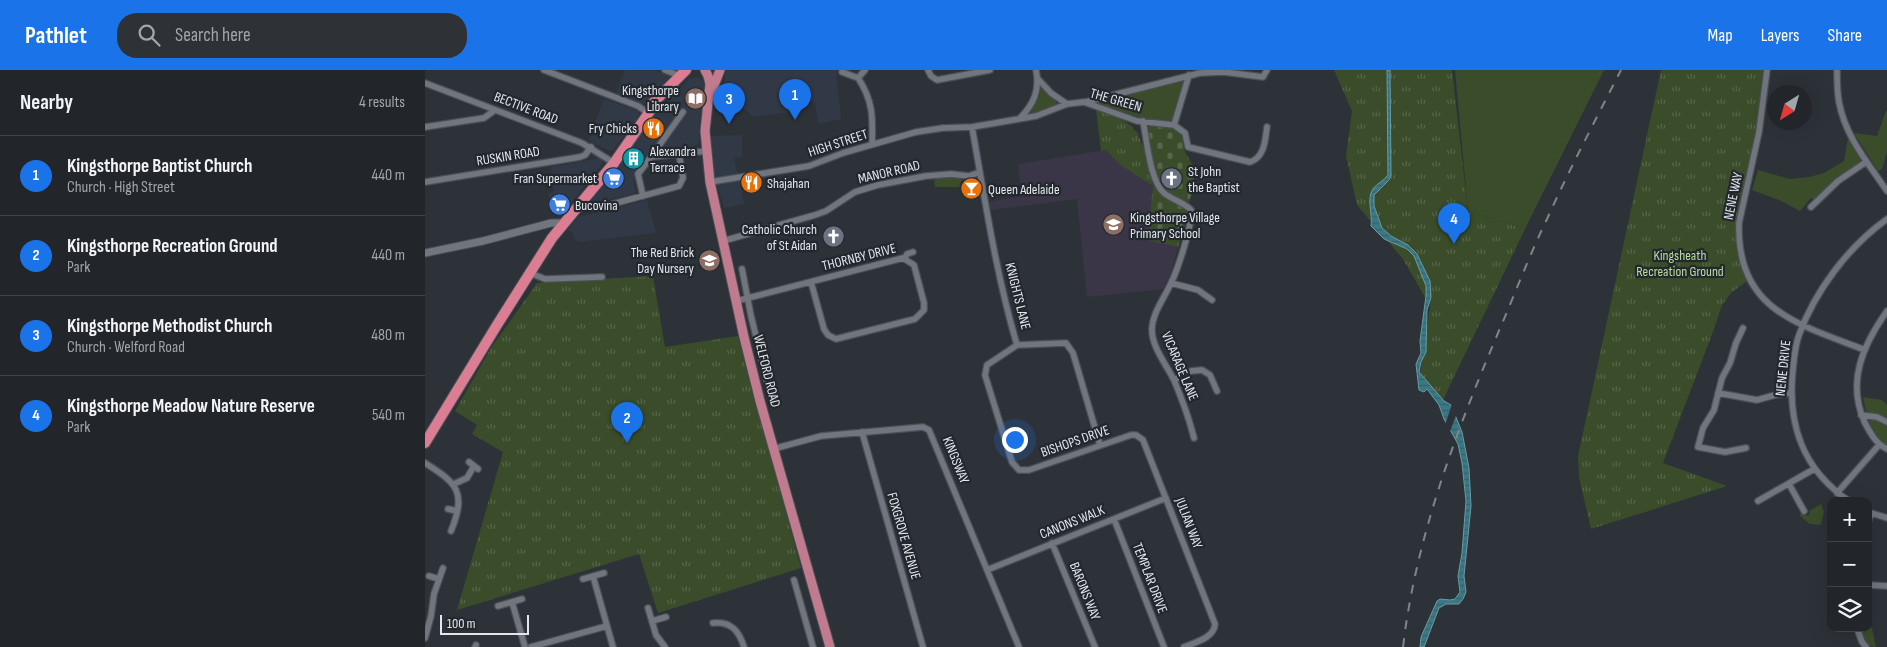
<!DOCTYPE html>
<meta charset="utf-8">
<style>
body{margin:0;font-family:"Sofia Sans Condensed",sans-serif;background:#2e3237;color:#f1f3f6}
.controls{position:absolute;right:15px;bottom:15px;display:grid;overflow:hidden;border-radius:10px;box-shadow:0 5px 20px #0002}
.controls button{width:45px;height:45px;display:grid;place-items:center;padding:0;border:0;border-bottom:1px solid #3f4347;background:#22262b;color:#f1f3f6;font:25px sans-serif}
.compass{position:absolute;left:1342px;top:15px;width:45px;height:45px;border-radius:50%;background:#22262b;box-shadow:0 5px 20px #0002;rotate:217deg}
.scale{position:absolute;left:15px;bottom:12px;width:89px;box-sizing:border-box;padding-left:5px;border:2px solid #e3e6eb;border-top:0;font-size:14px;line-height:18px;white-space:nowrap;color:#e3e6eb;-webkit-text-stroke:4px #23282f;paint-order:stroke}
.you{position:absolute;left:589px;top:369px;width:18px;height:18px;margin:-12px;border:4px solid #fff;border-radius:50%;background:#1a73e8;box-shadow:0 0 0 8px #1a73e833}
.badge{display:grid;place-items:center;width:32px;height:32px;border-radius:50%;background:#1a73e8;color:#fff;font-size:16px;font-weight:700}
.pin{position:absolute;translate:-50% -41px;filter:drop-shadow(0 1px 2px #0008)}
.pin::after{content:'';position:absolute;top:26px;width:18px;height:15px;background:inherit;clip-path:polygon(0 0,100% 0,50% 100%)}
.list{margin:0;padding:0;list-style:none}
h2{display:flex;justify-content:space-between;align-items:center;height:65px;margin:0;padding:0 20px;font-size:21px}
h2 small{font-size:16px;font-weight:400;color:#a2a5a9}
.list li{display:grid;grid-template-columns:32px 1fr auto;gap:15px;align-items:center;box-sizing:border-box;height:80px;padding:0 20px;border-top:1px solid #3f4347}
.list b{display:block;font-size:19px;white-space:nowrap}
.list p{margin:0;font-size:16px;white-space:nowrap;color:#a2a5a9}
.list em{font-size:16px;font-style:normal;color:#a2a5a9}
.icon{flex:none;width:28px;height:28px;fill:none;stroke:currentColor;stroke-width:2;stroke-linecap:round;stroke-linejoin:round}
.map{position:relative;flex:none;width:1462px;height:577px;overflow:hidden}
header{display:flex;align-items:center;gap:30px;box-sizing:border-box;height:70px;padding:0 25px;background:#1a73e8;color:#fff}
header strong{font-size:24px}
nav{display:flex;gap:28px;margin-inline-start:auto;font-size:18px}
.search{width:350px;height:45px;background:#2e3237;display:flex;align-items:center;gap:12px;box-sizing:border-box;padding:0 18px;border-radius:20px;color:#a2a5a9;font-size:19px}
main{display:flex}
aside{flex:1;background:#22262b}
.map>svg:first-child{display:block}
.built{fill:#313946}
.education{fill:#3b3647}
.green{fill:#3a4c2a}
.cemetery{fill:url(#cemetery-stones)}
.park{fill:url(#park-tufts)}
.water{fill:url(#water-rules);stroke:#6b9aa4}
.pier{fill:#2d3239}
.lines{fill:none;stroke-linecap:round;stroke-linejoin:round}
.minor-casing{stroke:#4b4f55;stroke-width:8}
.tertiary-casing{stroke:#4b4f55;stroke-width:9}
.primary-casing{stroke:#4b4f55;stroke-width:11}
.trunk-casing{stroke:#4b4f55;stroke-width:12}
.minor{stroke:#70757e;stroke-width:5.5}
.tertiary{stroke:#70757e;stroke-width:7}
.primary{stroke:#c07c8e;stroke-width:9}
.trunk{stroke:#db7e94;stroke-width:10}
.rail{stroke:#81858b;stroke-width:2;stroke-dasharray:9 9;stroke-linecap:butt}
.labels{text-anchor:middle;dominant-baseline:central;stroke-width:4.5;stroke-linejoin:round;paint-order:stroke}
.poi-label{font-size:14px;fill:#e3e6eb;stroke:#23282f;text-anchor:start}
.street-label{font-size:14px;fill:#e3e6eb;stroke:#23282f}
.park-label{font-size:14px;fill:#b9de9a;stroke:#23282f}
</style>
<header>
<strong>Pathlet</strong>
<div class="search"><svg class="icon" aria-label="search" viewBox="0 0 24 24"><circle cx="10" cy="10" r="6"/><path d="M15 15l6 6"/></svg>Search here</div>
<nav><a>Map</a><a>Layers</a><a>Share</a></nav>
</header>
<main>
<aside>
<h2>Nearby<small>4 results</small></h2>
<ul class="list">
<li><span class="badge">1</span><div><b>Kingsthorpe Baptist Church</b><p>Church · High Street</p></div><em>440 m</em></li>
<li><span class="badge">2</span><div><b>Kingsthorpe Recreation Ground</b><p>Park</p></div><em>440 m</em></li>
<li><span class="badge">3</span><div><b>Kingsthorpe Methodist Church</b><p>Church · Welford Road</p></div><em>480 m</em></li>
<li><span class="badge">4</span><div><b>Kingsthorpe Meadow Nature Reserve</b><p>Park</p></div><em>540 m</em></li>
</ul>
</aside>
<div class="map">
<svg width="1462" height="577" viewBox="0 0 1462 577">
<defs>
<pattern id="cemetery-stones" width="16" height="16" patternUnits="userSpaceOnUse" patternTransform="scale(1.25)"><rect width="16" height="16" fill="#3a4c2a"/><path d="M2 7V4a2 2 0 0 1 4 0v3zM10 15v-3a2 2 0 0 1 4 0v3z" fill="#566649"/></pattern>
<pattern id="park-tufts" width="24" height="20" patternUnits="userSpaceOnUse" patternTransform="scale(1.25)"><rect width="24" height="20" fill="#3a4c2a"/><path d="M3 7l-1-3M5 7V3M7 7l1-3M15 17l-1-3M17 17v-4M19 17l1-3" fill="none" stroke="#566649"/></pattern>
<pattern id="water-rules" width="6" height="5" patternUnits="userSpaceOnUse" patternTransform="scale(1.25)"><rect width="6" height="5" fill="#387985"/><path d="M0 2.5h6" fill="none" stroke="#3e5f66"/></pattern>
</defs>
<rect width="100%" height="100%" fill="#2d3239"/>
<path class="built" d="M200 0H230L248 7 223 36 191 24Z
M301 0H411L416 49 393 54 390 33 387 31 366 37 367 42 328 47 314 34 299 12Z
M273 7 281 15 274 59V72L268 78 226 83 208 110 211 123 170 133 166 127 219 57 264 9Z
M179 29 213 41 214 46 188 80H183L163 70Z
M317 65V87L309 88 319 134 299 138 290 108 285 66Z
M175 88 177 90V94L147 132 129 145 123 123 129 122 126 97Z
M222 130 231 163 155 172 150 170 146 161H141L154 147Z"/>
<path class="education" d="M681 80 695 95 728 116 722 170 753 177 746 202 738 219 662 227 652 129 565 140 564 132 597 126 593 94Z"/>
<path class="green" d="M1030 0H1179L1100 159 1043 141Z
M756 11 759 12V15L748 48 745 51 720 49 675 35 673 33Z
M616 18 631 31 632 35 604 45 614 27Z
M1461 41H1462V82L1457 99 1453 101 1429 63 1452 66Z
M1423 68 1436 88 1435 94 1407 112 1390 130 1386 128 1375 141 1354 130 1327 120 1333 100 1365 109 1384 107 1399 103 1419 91Z
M520 106 537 109 534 117H510L509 107Z
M1438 327 1457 330 1462 335V349L1441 341Z
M1450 349 1462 356V376L1452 368 1442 353 1445 350Z
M1396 434 1399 442 1396 455 1385 454 1374 445 1379 442 1382 446 1385 444 1384 441Z
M1447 558 1451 577 1444 576 1434 561Z"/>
<path class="cemetery" d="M726 54 752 60 758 67 760 82 767 94 769 106V116L764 132C758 130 751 128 745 125 725 111 726 80 723 58Z
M728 116 742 129 756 136 762 141 759 158 753 177 722 170Z"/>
<path class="park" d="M909 0H1027L1043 141 1100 159 1017 332 995 305 1005 236 978 189 932 135 921 86 927 41Z
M1236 0H1338L1335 44 1311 152 1312 180 1322 211 1306 223 1297 235 1289 259 1238 393 1302 416 1166 459 1154 407 1153 386Z
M671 39 693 47 708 57 709 60 712 62 721 84 728 116 695 95 681 80 676 81Z
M228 206 240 277 313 266 376 498 233 543 214 484 32 540 78 382 47 364 52 355 30 341 66 278 112 213Z"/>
<path class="water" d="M962 0H965L966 105 964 110 949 125V136L957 158 966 166 983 175 992 184 1005 211 1006 227 1002 240 1001 282 996 292 994 302 1019 331 1026 335 1037 362 1044 398 1046 436 1039 506 1041 522 1038 529 1034 534H1021L1014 538 999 577H995L996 567 1012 531 1015 529 1025 530 1030 529 1035 522 1033 506 1037 483 1041 431 1037 393 1033 374 1019 349 1014 335 1002 319 999 322 994 320 991 294 996 283 995 271 1001 226V216L989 186 982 179 959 169 946 156C948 144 941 129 948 119 952 113 959 111 963 105Z"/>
<path class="pier" d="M1027 334 1032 343 1024 364 1020 355Z"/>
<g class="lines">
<defs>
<path id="minor" d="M119 0 213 36 223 43
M240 0 255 6
M503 0 506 6 512 10 565 0
M1342 0 1334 62 1314 153C1311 240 1373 254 1440 280
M1412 0C1412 10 1412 21 1414 32 1420 66 1443 93 1462 121
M417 2 433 8 440 0
M433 8C448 30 448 48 447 74
M613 9 626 23 642 34
M0 13 157 73 189 93
M661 32 775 3 799 2 838 7 842 0
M595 48C609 34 615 20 611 0
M718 51C722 71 725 111 739 123 747 130 759 132 766 140 768 153 753 199 746 213 740 227 728 242 727 258 726 276 741 294 749 310 757 329 764 348 769 368
M749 55 764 5
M0 57 59 48 70 40
M547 57C560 130 571 204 592 275
M226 87 258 42
M0 112 155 87 160 85 166 77
M285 112 384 96 418 83 491 62 518 58 547 57 611 46 642 34 659 32 712 51 749 55 760 63 763 77 825 92C840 87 840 70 842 57
M218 126 213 104 226 87 281 81
M1386 137 1413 111 1441 92
M152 138H173L254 116 258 108 254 83
M298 171 390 145 401 141 430 122 453 115 501 106 526 104 544 106 555 102
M480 188 482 184 488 182
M317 199 326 246 345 323
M105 203 120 209 177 207
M746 213 773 220 787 230
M311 231 478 188 489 195 499 233V240L490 249 411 269 403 265 399 259 386 212
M1462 241C1438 275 1421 312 1440 353 1446 364 1451 374 1462 379
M1318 258 1311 273 1305 293 1297 308 1289 340 1278 358 1273 377 1300 382 1321 378
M749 310 766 301 777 300 785 305 792 321
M1293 323 1332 330 1350 325 1365 323
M1436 345 1452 347 1462 352
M437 362 498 577
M675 375 648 283 641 273 592 275 562 295 560 305 587 392 594 400H604L706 365H711L718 370 790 554C789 568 771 572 759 577
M348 379 396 366 498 357 504 360 594 577
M44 392 53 399
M0 393C32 413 42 422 26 461
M29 414 42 408 49 396
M1364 414 1379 441
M1412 423 1454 375
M1333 431 1389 399
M1424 431C1377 399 1362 354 1368 299 1369 288 1370 276 1374 265 1390 221 1423 177 1462 149
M23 439 32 441
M1443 442 1462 448
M689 449 739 577
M1443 452 1446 444
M627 473 670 577
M562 500 741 428
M4 506 14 509
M168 506 188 577
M158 509 179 503
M369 510 388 577
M1443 515 1462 516
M87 532 100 577
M73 536 97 529
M223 538 231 565 240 577
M227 551 241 547
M288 553C306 551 314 561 319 577
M1432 558 1437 572 1441 577
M0 568 6 546 9 524 18 498
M50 577 51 575
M106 577 182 556"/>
<path id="tertiary" d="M0 183 58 171 126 153H139"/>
<path id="primary" d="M280 0 283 6 285 14 280 61 285 112 319 267 335 331 405 577
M287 21 295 0"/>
<path id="trunk" d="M0 373 72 255 127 168 189 93 225 41 227 34 261 0"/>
</defs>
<use href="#minor" class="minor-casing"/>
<use href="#tertiary" class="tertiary-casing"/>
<use href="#primary" class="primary-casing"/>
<use href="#trunk" class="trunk-casing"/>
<use href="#minor" class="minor"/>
<use href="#tertiary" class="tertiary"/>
<use href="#primary" class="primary"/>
<use href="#trunk" class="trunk"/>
<path class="rail" d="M978 577C991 466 1032 359 1076 256 1091 221 1105 184 1122 149 1145 98 1171 49 1196 0"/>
</g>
<defs>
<symbol id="library-disc" viewBox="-11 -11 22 22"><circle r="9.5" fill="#8d6e63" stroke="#23282f"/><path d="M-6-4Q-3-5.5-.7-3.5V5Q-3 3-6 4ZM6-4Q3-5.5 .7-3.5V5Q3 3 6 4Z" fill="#fff"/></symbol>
<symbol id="restaurant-disc" viewBox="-11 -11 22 22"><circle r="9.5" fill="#e8710a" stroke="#23282f"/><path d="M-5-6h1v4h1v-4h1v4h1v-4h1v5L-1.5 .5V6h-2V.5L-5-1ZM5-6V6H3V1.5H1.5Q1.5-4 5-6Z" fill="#fff"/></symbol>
<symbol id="building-disc" viewBox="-11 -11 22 22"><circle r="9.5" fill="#0f9aa8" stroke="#23282f"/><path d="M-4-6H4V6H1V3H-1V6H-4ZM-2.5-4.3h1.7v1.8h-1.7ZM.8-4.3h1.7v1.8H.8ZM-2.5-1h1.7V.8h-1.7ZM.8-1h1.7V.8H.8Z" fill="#fff"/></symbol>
<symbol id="supermarket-disc" viewBox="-11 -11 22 22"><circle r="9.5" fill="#3f7fe0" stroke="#23282f"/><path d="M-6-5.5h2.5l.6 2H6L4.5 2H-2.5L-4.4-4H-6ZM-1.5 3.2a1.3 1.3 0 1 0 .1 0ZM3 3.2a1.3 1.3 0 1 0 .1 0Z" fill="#fff"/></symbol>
<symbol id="church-disc" viewBox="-11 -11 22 22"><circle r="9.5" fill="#6b7280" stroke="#23282f"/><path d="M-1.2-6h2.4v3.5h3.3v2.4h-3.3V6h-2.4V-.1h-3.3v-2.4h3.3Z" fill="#fff"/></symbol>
<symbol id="bar-disc" viewBox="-11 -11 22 22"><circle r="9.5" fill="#e8710a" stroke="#23282f"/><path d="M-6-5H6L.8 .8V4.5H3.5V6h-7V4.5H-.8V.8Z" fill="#fff"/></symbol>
<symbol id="school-disc" viewBox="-11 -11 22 22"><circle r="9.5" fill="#8d6e63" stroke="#23282f"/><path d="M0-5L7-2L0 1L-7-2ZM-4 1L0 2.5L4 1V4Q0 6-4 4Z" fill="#fff"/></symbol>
</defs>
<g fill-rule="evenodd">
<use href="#library-disc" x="258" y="16" width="25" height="25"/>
<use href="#restaurant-disc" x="216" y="46" width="25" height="25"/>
<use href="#building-disc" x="196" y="76" width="25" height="25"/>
<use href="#supermarket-disc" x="176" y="96" width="25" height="25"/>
<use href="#church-disc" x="734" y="96" width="25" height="25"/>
<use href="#restaurant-disc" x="314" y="100" width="25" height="25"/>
<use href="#bar-disc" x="534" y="106" width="25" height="25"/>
<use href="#supermarket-disc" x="122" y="122" width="25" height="25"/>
<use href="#school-disc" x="676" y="142" width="25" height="25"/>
<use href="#church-disc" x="396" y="154" width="25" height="25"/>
<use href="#school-disc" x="272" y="178" width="25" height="25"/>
</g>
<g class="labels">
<g class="poi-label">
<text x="254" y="20" text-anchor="end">Kingsthorpe<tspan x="254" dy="16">Library</tspan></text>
<text x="212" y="58" text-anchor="end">Fry Chicks</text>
<text x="225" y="81">Alexandra<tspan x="225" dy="16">Terrace</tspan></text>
<text x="763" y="101">St John<tspan x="763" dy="16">the Baptist</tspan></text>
<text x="172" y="108" text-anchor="end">Fran Supermarket</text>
<text x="342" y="113">Shajahan</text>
<text x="563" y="119">Queen Adelaide</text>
<text x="150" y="135">Bucovina</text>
<text x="705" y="147">Kingsthorpe Village<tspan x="705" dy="16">Primary School</tspan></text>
<text x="392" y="159" text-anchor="end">Catholic Church<tspan x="392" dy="16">of St Aidan</tspan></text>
<text x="269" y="182" text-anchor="end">The Red Brick<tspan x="269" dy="16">Day Nursery</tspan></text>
</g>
<g class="street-label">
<text transform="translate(691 30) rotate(16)">THE GREEN</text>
<text transform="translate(101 38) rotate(21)">BECTIVE ROAD</text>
<text transform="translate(413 73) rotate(-18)">HIGH STREET</text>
<text transform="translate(83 86) rotate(-9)">RUSKIN ROAD</text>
<text transform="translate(464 102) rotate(-13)">MANOR ROAD</text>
<text transform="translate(1308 126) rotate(-78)">NENE WAY</text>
<text transform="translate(434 187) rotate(-14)">THORNBY DRIVE</text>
<text transform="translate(593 226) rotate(76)">KNIGHTS LANE</text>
<text transform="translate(755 296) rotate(67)">VICARAGE LANE</text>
<text transform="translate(1358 298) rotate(-84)">NENE DRIVE</text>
<text transform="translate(342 301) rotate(76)">WELFORD ROAD</text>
<text transform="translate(650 371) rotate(-19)">BISHOPS DRIVE</text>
<text transform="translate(531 390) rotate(68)">KINGSWAY</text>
<text transform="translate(647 452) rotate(-22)">CANONS WALK</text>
<text transform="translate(764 453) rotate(69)">JULIAN WAY</text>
<text transform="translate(479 466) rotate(74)">FOXGROVE AVENUE</text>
<text transform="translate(725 508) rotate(69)">TEMPLAR DRIVE</text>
<text transform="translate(660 521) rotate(68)">BARONS WAY</text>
</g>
<g class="park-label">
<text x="1255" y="185">Kingsheath<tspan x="1255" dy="16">Recreation Ground</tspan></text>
</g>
</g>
</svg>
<div class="controls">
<button>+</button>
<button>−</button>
<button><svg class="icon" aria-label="layers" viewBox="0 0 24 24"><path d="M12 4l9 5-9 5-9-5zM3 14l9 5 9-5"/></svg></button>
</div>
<svg class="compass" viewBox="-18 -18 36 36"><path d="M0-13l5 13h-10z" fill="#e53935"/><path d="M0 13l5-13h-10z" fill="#a2a5a9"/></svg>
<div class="scale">100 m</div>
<div class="you"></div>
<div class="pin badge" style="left:370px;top:50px">1</div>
<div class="pin badge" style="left:202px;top:373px">2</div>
<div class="pin badge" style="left:304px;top:54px">3</div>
<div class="pin badge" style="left:1029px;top:174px">4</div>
</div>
</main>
